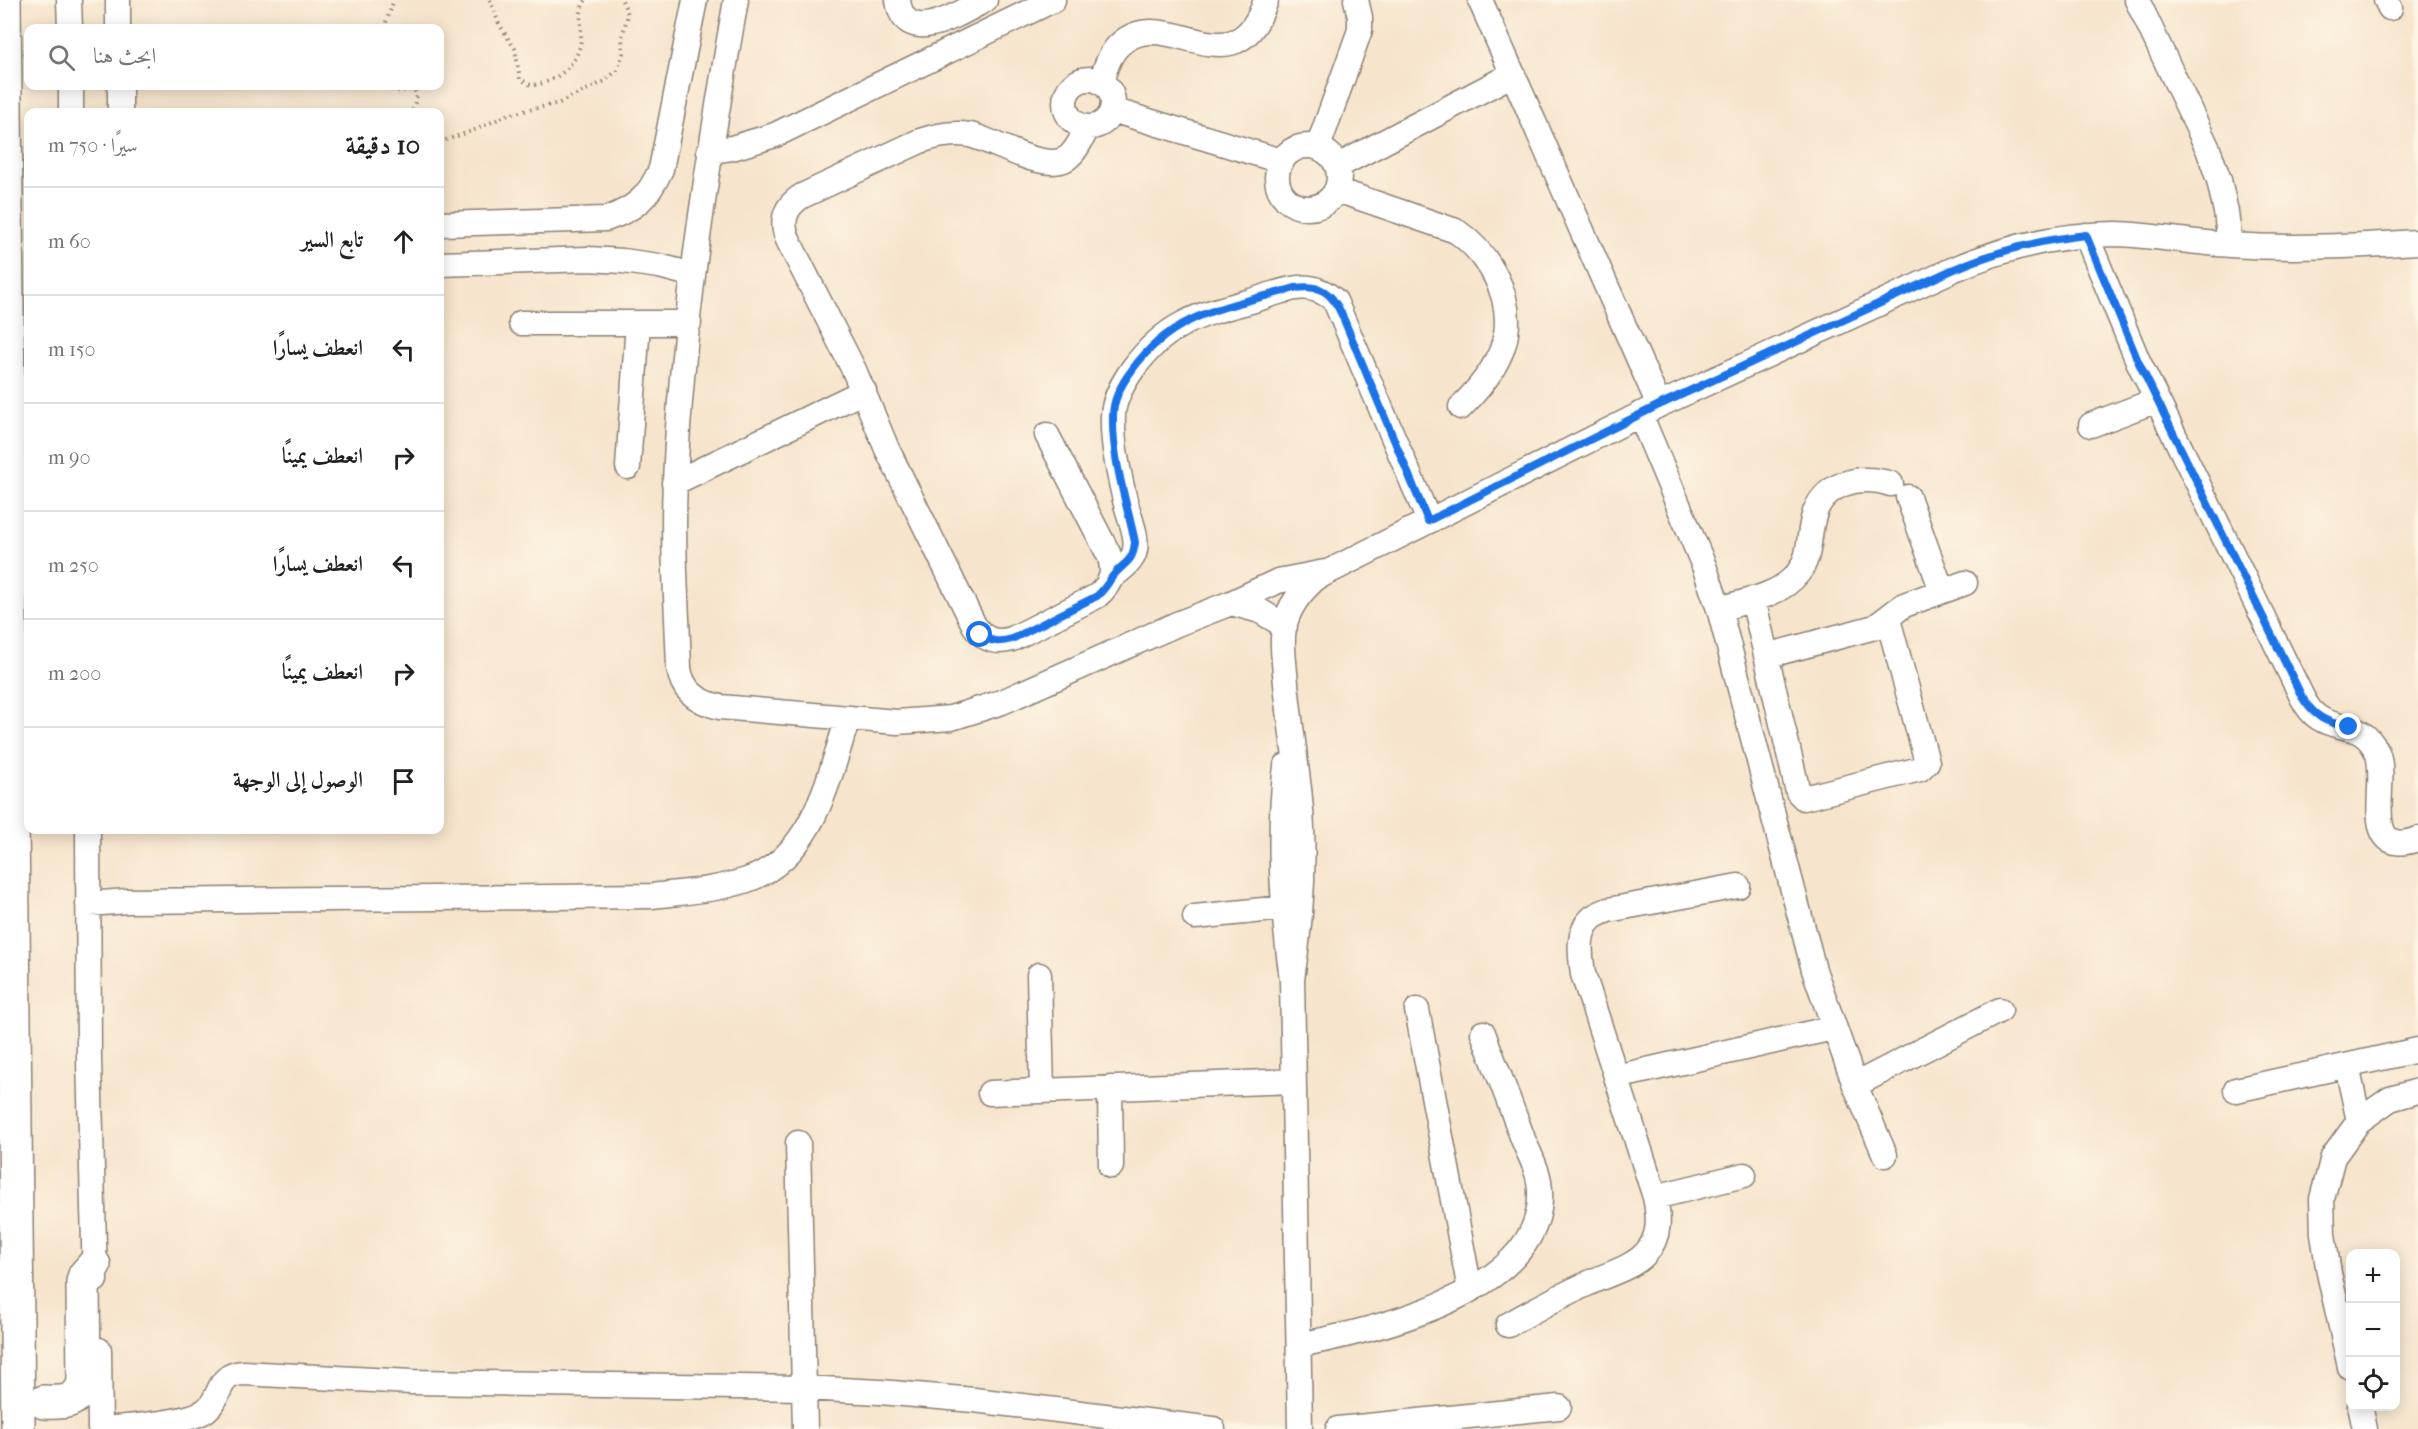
<!DOCTYPE html>
<html lang="ar">
<meta charset="utf-8">
<style>
body{margin:0;font-family:"IM FELL French Canon",Amiri,serif;background:#f6f6f6;color:#202124;direction:rtl}
.controls{position:absolute;right:18px;bottom:18px;display:grid;overflow:hidden;border-radius:12px;box-shadow:0 3px 15px #0003}
.controls button{width:54px;height:54px;display:grid;place-items:center;padding:0;border:0;border-bottom:2px solid #e0e0e0;background:#fff;color:#202124;font:30px sans-serif}
.stop{position:absolute;width:18px;height:18px;margin:-14px;border:4px solid #1a73e8;border-radius:50%;background:#fff}
.stop.end{background:#1a73e8;border-color:#fff;box-shadow:0 2px 6px #0008}
.list{margin:0;padding:0;list-style:none}
h2{display:flex;justify-content:space-between;align-items:center;height:78px;margin:0;padding:0 24px;font-size:26px}
h2 small{font-size:20px;font-weight:400;color:#757577}
.list li{display:grid;grid-template-columns:39px 1fr auto;gap:18px;align-items:center;box-sizing:border-box;height:108px;padding:0 24px;border-top:2px solid #e0e0e0}
.list b{display:block;font-size:22px;white-space:nowrap}
.list em{font-size:20px;font-style:normal;color:#757577}
.icon{flex:none;width:33px;height:33px;fill:none;stroke:currentColor;stroke-width:2;stroke-linecap:round;stroke-linejoin:round}
.map{position:relative;flex:none;width:2418px;height:1429px;overflow:hidden;direction:ltr}
.search{position:absolute;background:#fff;box-shadow:0 3px 15px #0003;left:24px;top:24px;width:420px;height:66px;display:flex;align-items:center;gap:15px;box-sizing:border-box;padding:0 21px;border-radius:12px;color:#757577;font-size:22px}
.panel{position:absolute;background:#fff;box-shadow:0 3px 15px #0003;left:24px;top:108px;width:420px;height:726px;border-radius:12px;direction:rtl}
.map>svg:first-child{display:block}
.lines{fill:none;stroke-linecap:round;stroke-linejoin:round}
.minor-casing{stroke:#8a8074;stroke-width:27}
.highway-casing{stroke:#8a8074;stroke-width:36}
.path{stroke:#8a8074;stroke-width:4;stroke-dasharray:1.5 4.5;stroke-linecap:butt}
.minor{stroke:#fff;stroke-width:24}
.highway{stroke:#fff;stroke-width:33}
.route{stroke:#1a73e8;stroke-width:8}
</style>
<div class="map">
<svg width="2418" height="1429" viewBox="0 0 2418 1429">
<rect width="100%" height="100%" fill="#fcf5e5"/>
<filter id="ink" filterUnits="userSpaceOnUse"><feTurbulence type="fractalNoise" baseFrequency=".0167" numOctaves="2"/><feDisplacementMap in="SourceGraphic" scale="12" xChannelSelector="R" yChannelSelector="G"/><feConvolveMatrix kernelMatrix="1 2 1 2 8 2 1 2 1" color-interpolation-filters="sRGB"/></filter>
<filter id="wash" filterUnits="userSpaceOnUse"><feTurbulence type="fractalNoise" baseFrequency=".008" numOctaves="4" result="noise"/><feDisplacementMap in="SourceGraphic" scale="24" xChannelSelector="R" yChannelSelector="G"/><feGaussianBlur stdDeviation="1.35" result="paint"/><feColorMatrix in="noise" values="0 0 0 0 0 0 0 0 0 0 0 0 0 0 0 0 0 1.4 0 .05"/><feComposite in="paint" operator="in"/></filter>
<g filter="url(#wash)">
<rect width="100%" height="100%" fill="#f7e4cc"/>
</g>
<g filter="url(#ink)">
<g class="lines">
<defs>
<path id="minor" d="M69 0 70 28
M118 0V28
M736 0C708 159 682 320 675 482 672 543 677 606 679 668 682 691 698 702 720 707L897 722 951 718 1002 702 1177 624 1231 603 1278 581 1325 572
M898 0C904 50 962 12 985 0
M1480 0 1659 405
M2137 0 2208 149 2219 180 2226 212 2230 245
M2386 0 2390 8
M1065 103a24 24 0 1 1 48 0a24 24 0 1 1-48 0Z
M1101 82C1105 69 1109 55 1119 45 1167 0 1235 95 1266 0
M71 86V112
M120 86V112
M1112 110 1281 161
M1277 177a31 31 0 1 1 62 0a31 31 0 1 1-62 0Z
M1318 147 1360 30V17L1356 0
M709 151 732 148 775 135 1053 0
M1338 166 1513 74
M1337 190 1456 231C1488 253 1512 294 1506 334 1502 362 1480 388 1461 407
M440 224 606 219C635 209 648 198 661 169L695 0
M2086 235 2138 361 2302 697C2306 705 2311 713 2319 718 2341 732 2362 721 2377 752 2390 781 2357 860 2418 839
M440 264 588 259 623 261 659 266 693 275
M521 323H689
M1640 414 1704 566 1719 609 1814 970 1855 1085 1885 1155
M2091 425 2157 400
M1047 435 1108 553C1116 571 1112 583 1097 596L1012 639C995 644 984 640 974 625L887 449 854 370 789 242C780 223 784 207 802 196L920 141C937 135 953 132 970 135 995 141 1045 173 1067 158 1077 151 1082 137 1088 127
M628 467 638 323
M674 483 864 391
M1908 497 1942 591
M1112 577C1120 570 1130 564 1134 554 1140 537 1127 513 1124 496 1118 470 1112 442 1113 415 1114 398 1123 383 1132 370 1166 323 1198 315 1251 301 1282 292 1308 276 1335 301L1429 521
M1753 599 1798 792 1804 798 1920 769 1927 762 1888 619
M1231 603 1260 611 1285 626
M1719 609C1745 601 1780 596 1798 573 1811 557 1808 538 1813 519 1821 483 1859 474 1891 484
M1766 656 1875 627 1904 605 1965 583
M1286 766C1277 837 1282 908 1292 979L1300 1429
M88 830 89 1059 95 1280
M88 904 128 901 652 896C684 892 717 890 747 880 814 857 829 776 848 718
M1195 917 1283 908
M1039 975 1042 1090
M1292 979C1303 910 1307 842 1297 773 1293 740 1288 707 1285 673 1284 658 1281 643 1284 628 1288 607 1300 592 1316 578L1659 405 1952 270C2005 247 2058 234 2116 234 2154 235 2192 243 2230 245 2293 249 2355 246 2418 242
M1417 1010 1470 1290
M2347 1066 2359 1121
M1616 1077 1833 1028
M1855 1085 2000 1010
M1110 1088 1111 1166
M2236 1090 2418 1050
M990 1093 1293 1081
M798 1143 805 1429
M1655 1197 1744 1175
M1508 1325C1534 1310 1560 1296 1587 1284 1605 1275 1632 1268 1645 1254 1661 1237 1659 1217 1655 1197L1583 974C1581 957 1576 933 1591 919 1595 915 1603 912 1608 910L1738 886
M1299 1345C1376 1330 1556 1290 1539 1181 1537 1167 1528 1152 1523 1139 1510 1103 1496 1068 1483 1033
M99 1350 100 1429
M2350 1367 2329 1273 2323 1234 2322 1199 2333 1157 2359 1121 2390 1099 2418 1091
M2360 1406 2365 1429
M104 1429C126 1427 189 1423 206 1410 223 1397 215 1374 244 1373L411 1382 804 1388 880 1392 974 1400 1213 1429
M1338 1429 1559 1407"/>
<path id="highway" d="M4 0 18 1429
M44 1402C63 1403 78 1403 84 1382L83 1282 85 1275 94 1265"/>
</defs>
<use href="#minor" class="minor-casing"/>
<use href="#highway" class="highway-casing"/>
<path class="path" d="M490 0 499 24 515 49 520 79 531 85C556 84 581 62 581 37 582 23 577 12 586 0
M384 28 394 0
M380 86 397 91 414 90 417 96 412 112
M440 142 477 129 507 115 559 103 605 81 617 70 623 54 622 37 628 14 622 0"/>
<use href="#minor" class="minor"/>
<use href="#highway" class="highway"/>
</g>
</g>
<g class="lines" filter="url(#ink)">
<path class="route" d="M980 635C992 642 999 643 1012 639L1097 596C1104 590 1107 585 1112 577 1123 562 1133 564 1135 542 1126 500 1112 459 1113 416 1113 399 1122 383 1132 370 1174 311 1229 307 1295 288 1321 285 1331 291 1342 315L1428 521 1659 405 1952 270C1996 251 2039 240 2086 235L2138 361 2302 697C2314 717 2327 723 2349 727"/>
</g>
</svg>
<div class="controls">
<button>+</button>
<button>−</button>
<button><svg class="icon" aria-label="locate" viewBox="0 0 24 24"><circle cx="12" cy="12" r="6"/><path d="M12 2v4M12 18v4M2 12h4M18 12h4"/></svg></button>
</div>
<div class="stop" style="left:980px;top:635px"></div>
<div class="stop end" style="left:2349px;top:727px"></div>
<div class="search"><svg class="icon" aria-label="search" viewBox="0 0 24 24"><circle cx="10" cy="10" r="6"/><path d="M15 15l6 6"/></svg>ابحث هنا</div>
<section class="panel">
<h2>10 دقيقة<small>سيرًا · 750 m</small></h2>
<ul class="list">
<li><svg class="icon" aria-label="ahead" viewBox="0 0 24 24"><path d="M12 20V5M6 11l6-6 6 6"/></svg><div><b>تابع السير</b></div><em>60 m</em></li>
<li><svg class="icon" aria-label="left" viewBox="0 0 24 24"><path d="M17 20v-9H6M10 6l-5 5 5 5"/></svg><div><b>انعطف يسارًا</b></div><em>150 m</em></li>
<li><svg class="icon" aria-label="right" viewBox="0 0 24 24"><path d="M7 20v-9h11M14 6l5 5-5 5"/></svg><div><b>انعطف يمينًا</b></div><em>90 m</em></li>
<li><svg class="icon" aria-label="left" viewBox="0 0 24 24"><path d="M17 20v-9H6M10 6l-5 5 5 5"/></svg><div><b>انعطف يسارًا</b></div><em>250 m</em></li>
<li><svg class="icon" aria-label="right" viewBox="0 0 24 24"><path d="M7 20v-9h11M14 6l5 5-5 5"/></svg><div><b>انعطف يمينًا</b></div><em>200 m</em></li>
<li><svg class="icon" aria-label="arrive" viewBox="0 0 24 24"><path d="M6 21V4h12l-3 4 3 4H6"/></svg><div><b>الوصول إلى الوجهة</b></div></li>
</ul>
</section>
</div>
